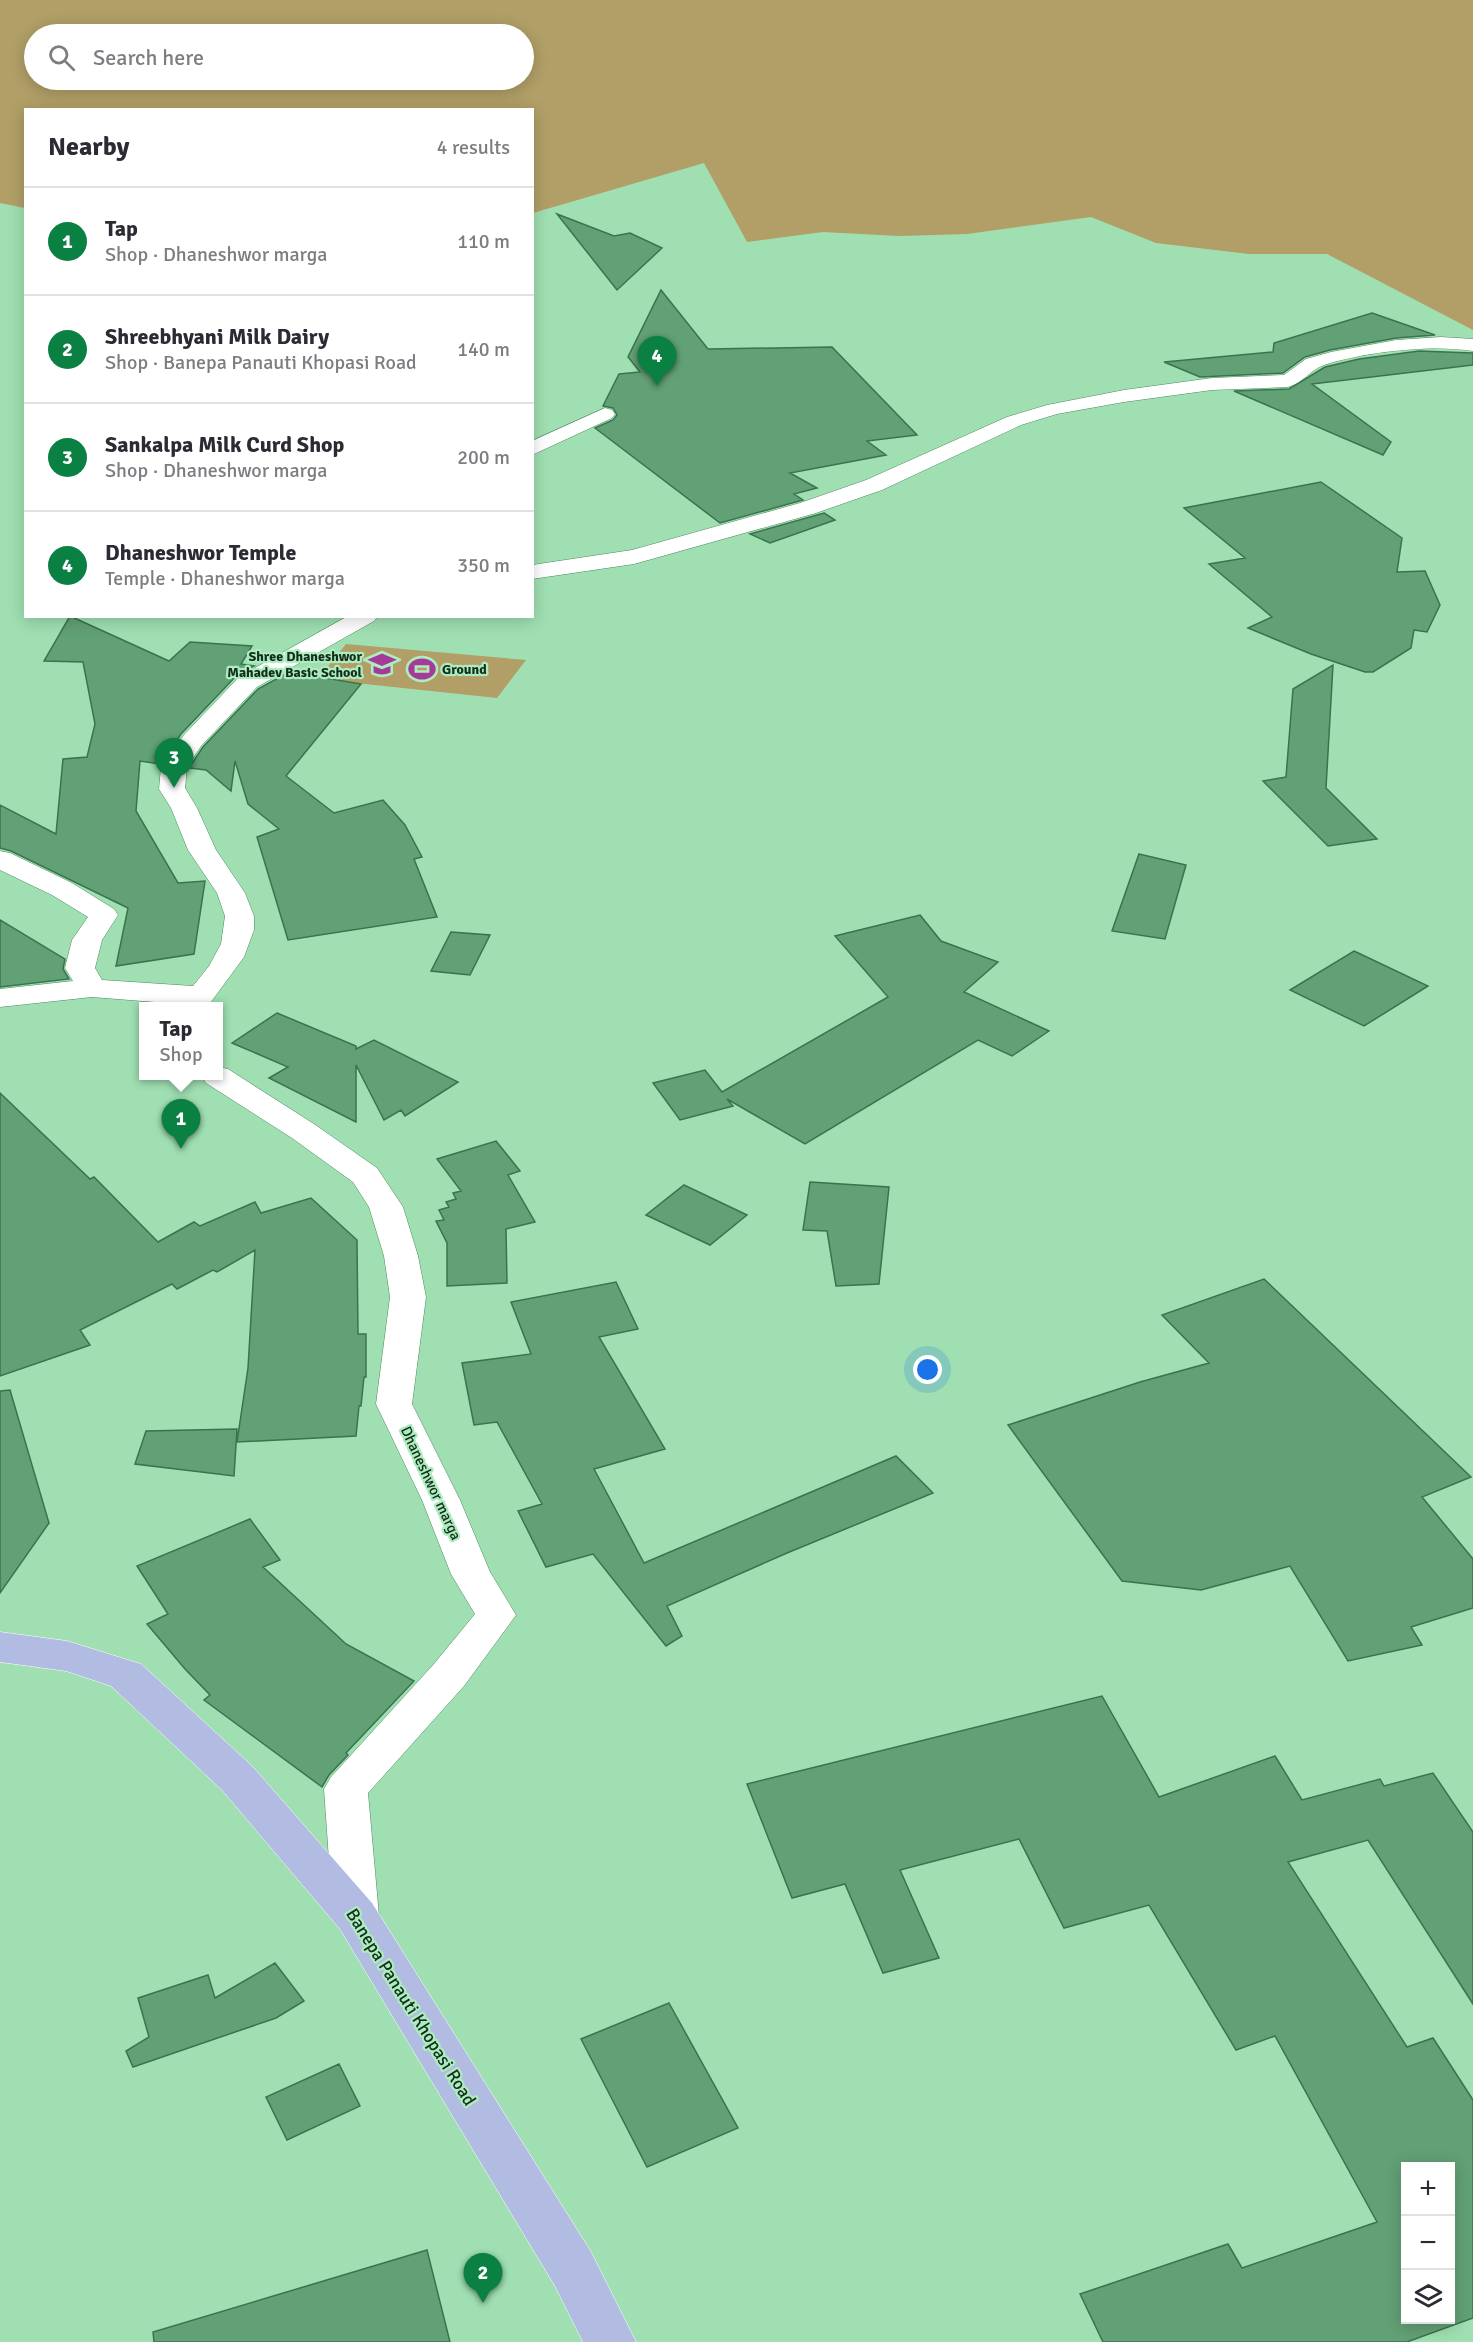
<!DOCTYPE html>
<meta charset="utf-8">
<style>
body{margin:0;font-family:Signika,sans-serif;background:#f2f2f3;color:#2b2b33}
.controls{position:absolute;right:18px;bottom:18px;display:grid;overflow:hidden;border-radius:0px;box-shadow:0 3px 15px #0003}
.controls button{width:54px;height:54px;display:grid;place-items:center;padding:0;border:0;border-bottom:2px solid #e1e1e2;background:#fff;color:#2b2b33;font:30px sans-serif}
.you{position:absolute;left:928px;top:1370px;width:21px;height:21px;margin:-15px;border:4px solid #fff;border-radius:50%;background:#1a73e8;box-shadow:0 0 0 9px #1a73e833}
.badge{display:grid;place-items:center;width:39px;height:39px;border-radius:50%;background:#0b8043;color:#fff;font-size:20px;font-weight:700}
.pin{position:absolute;translate:-50% -50px;filter:drop-shadow(0 2px 3px #0008)}
.pin::after{content:'';position:absolute;top:32px;width:21px;height:18px;background:inherit;clip-path:polygon(0 0,100% 0,50% 100%)}
.popup{position:absolute;left:139px;top:1002px;width:84px;height:78px;box-sizing:border-box;display:grid;place-content:center;border-radius:0px;background:#fff;filter:drop-shadow(0 2px 4px #0005);font-size:20px;white-space:nowrap;color:#7c7c81}
.popup b{font-size:22px;color:#2b2b33}
.popup::after{content:'';position:absolute;left:50%;top:100%;margin-left:-12px;border:12px solid transparent;border-top-color:#fff}
.list{margin:0;padding:0;list-style:none}
h2{display:flex;justify-content:space-between;align-items:center;height:78px;margin:0;padding:0 24px;font-size:26px}
h2 small{font-size:20px;font-weight:400;color:#7c7c81}
.list li{display:grid;grid-template-columns:39px 1fr auto;gap:18px;align-items:center;box-sizing:border-box;height:108px;padding:0 24px;border-top:2px solid #e1e1e2}
.list b{display:block;font-size:22px;white-space:nowrap}
.list p{margin:0;font-size:20px;white-space:nowrap;color:#7c7c81}
.list em{font-size:20px;font-style:normal;color:#7c7c81}
.icon{flex:none;width:33px;height:33px;fill:none;stroke:currentColor;stroke-width:2;stroke-linecap:round;stroke-linejoin:round}
.map{position:relative;flex:none;width:1473px;height:2342px;overflow:hidden}
.search{position:absolute;background:#fff;box-shadow:0 3px 15px #0003;left:24px;top:24px;width:510px;height:66px;display:flex;align-items:center;gap:15px;box-sizing:border-box;padding:0 21px;border-radius:33px;color:#7c7c81;font-size:22px}
.panel{position:absolute;background:#fff;box-shadow:0 3px 15px #0003;left:24px;top:108px;width:510px;height:510px;border-radius:0px}
.map>svg:first-child{display:block}
.green{fill:#b19f67;fill-rule:evenodd}
.building{fill:#62a075;stroke:#38754c;stroke-width:1.5;fill-rule:evenodd}
.lines{fill:none;stroke-linecap:round;stroke-linejoin:round}
.minor-casing{stroke:#4d8a60;stroke-width:1}
.primary-casing{stroke:#fff;stroke-width:1}
.minor{fill:#fff;fill-rule:evenodd}
.primary{fill:#b2bbe1;fill-rule:evenodd}
.labels{text-anchor:middle;dominant-baseline:central;stroke-width:4.5;stroke-linejoin:round;paint-order:stroke}
.far-poi-label{font-size:14px;font-weight:bold;fill:#142d1c;stroke:#acecbe;text-anchor:end}
.street-label{font-size:15px;fill:#142d1c;stroke:#acecbe}
.near-street-label{font-size:18px;fill:#142d1c;stroke:#acecbe}
</style>
<div class="map">
<svg width="1473" height="2342" viewBox="0 0 1473 2342">
<rect width="100%" height="100%" fill="#9fdfb1"/>
<path class="green" d="M0 0H1473V330L1327 254H1249L1156 243 1091 217 967 234 899 236 823 232 747 242 704 163 533 213 532 110H26L25 208 0 203ZM34 34H524V80H34Z
M346 644 526 660 497 698 318 679Z"/>
<path class="building" d="M557 214 614 236 630 233 662 248 617 290Z
M661 290 708 349 832 347 917 435 867 441 886 455 790 473 817 488 794 494 803 500 720 523 595 428 613 420 617 415 613 408 603 406 619 374 640 372 628 357Z
M1372 313 1435 335 1396 338 1330 350 1305 357 1283 373 1200 377 1164 362 1273 352 1274 343Z
M1419 351 1473 353V365L1312 384 1391 442 1383 455 1234 391 1289 389 1325 367 1359 359Z
M1321 482 1402 538 1397 572 1425 571 1440 605 1427 632 1414 630 1411 648 1373 672H1365L1311 654 1248 628 1272 617 1209 564 1245 558 1184 508Z
M824 513 835 520 770 543 750 534Z
M70 616 169 661 190 642 252 646 241 664 254 666 237 675 181 734 160 764 140 761 136 811 178 883 205 881 194 954 116 966 128 908 11 851 0 848V805L56 834 63 759 87 757 95 724 83 662 44 661Z
M1333 665 1326 788 1377 839 1328 846 1263 781 1286 777 1293 689Z
M289 672 361 684 286 776 334 813 383 800 405 825 422 857 414 859 437 917 288 940 257 837 279 829 248 804 235 761 231 791 206 770 189 768 203 747 258 689Z
M1139 854 1186 865 1165 939 1112 931Z
M920 915 941 941 998 962 964 992 1049 1031 1012 1056 978 1040 805 1144 727 1099 733 1106 680 1120 653 1083 705 1070 722 1092 888 997 835 936Z
M0 920 65 959 63 969 69 979 0 987Z
M451 932 490 935 470 975 431 971Z
M1354 951 1428 986 1364 1026 1290 990Z
M277 1013 356 1046V1049L374 1040 458 1082 405 1116 401 1110 384 1120 356 1065V1122L269 1078 288 1067 232 1043Z
M0 1093 90 1179 94 1177 158 1242 194 1222 200 1226 255 1202 261 1213 311 1198 357 1240 358 1334H366V1377H364L361 1406H359L356 1436 237 1442 248 1368 255 1250 217 1272 213 1270 177 1289 172 1284 80 1330 90 1345 0 1376Z
M496 1141 520 1171 508 1175 535 1222 506 1229 507 1283 447 1286V1243L436 1221 444 1220 439 1210 449 1207 446 1202 456 1199 453 1193 461 1191 437 1159Z
M810 1182 889 1187 879 1284 836 1286 827 1231 803 1230Z
M684 1185 747 1215 710 1245 646 1215Z
M1264 1279 1471 1477 1422 1497 1473 1559V1608L1411 1627 1422 1645 1348 1661 1290 1566 1201 1590 1122 1581 1008 1425 1140 1382 1209 1363 1162 1315Z
M616 1282 638 1329 599 1337 665 1449 594 1469 644 1563 896 1456 933 1493 787 1553 667 1606 682 1636 666 1646 593 1554 546 1567 518 1511 542 1504 497 1422 474 1425 462 1363 531 1354 511 1302Z
M10 1390 49 1523 0 1593V1391Z
M237 1429 234 1476 135 1464 146 1431Z
M250 1519 280 1560 263 1567 346 1644 414 1681 346 1753 348 1755 329 1775 322 1787 204 1700 210 1695 185 1669 147 1624 168 1614 137 1566Z
M1102 1696 1159 1797 1275 1756 1302 1800 1380 1779 1384 1786 1433 1773 1473 1832V2004L1368 1840 1288 1862 1407 2047 1433 2038 1473 2100V2318L1407 2342H1103L1080 2294 1228 2244 1242 2268 1377 2222 1275 2036 1236 2050 1149 1905 1064 1928 1019 1839 900 1870 939 1958 883 1973 845 1884 792 1898 747 1784ZM1406 2166H1450V2319H1406Z
M275 1963 304 2001 276 2018 133 2067 126 2051 149 2037 138 1998 208 1975 215 1998Z
M669 2003 738 2128 647 2167 581 2039Z
M339 2064 360 2106 287 2140 266 2097Z
M427 2250 450 2342H154L153 2332Z"/>
<g class="lines">
<defs>
<path id="minor" d="M1441 337 1473 339V351C1433 344 1363 352 1324 365 1310 370 1303 383 1288 387L1212 390 1124 402 1057 414 1021 425 882 490 816 513 634 564 532 579V565L632 550 800 503 866 480 1007 417 1047 405 1124 390 1212 378 1284 375 1306 359 1331 352 1396 340Z
M605 408 612 410 615 414 612 418 532 455V441Z
M348 616H378L374 621 257 687 201 746 187 767 185 788 197 808 216 850 245 893 254 916V930L244 957 208 1006H178L180 1004 92 997 0 1007V989L73 981 65 968 72 940 88 917 52 895 0 870V851L10 853 72 883 114 909 118 915 102 940 95 968 102 980 193 986 209 966 221 944 225 916 217 893 188 850 171 808 159 789 161 767 183 736 239 677Z
M219 1067 228 1069 314 1124 377 1168 403 1207 418 1256 426 1297 412 1404 460 1500 490 1572 516 1615 464 1686 368 1793 379 1916 372 1929 356 1935 340 1929 333 1916 324 1789 331 1777 434 1664 475 1614 451 1574 422 1500 376 1404 390 1297 384 1256 369 1207 353 1182 292 1138 206 1083 202 1076H219Z"/>
<path id="primary" d="M0 1632 67 1641 141 1664 252 1766 372 1903 591 2252 636 2342H583L555 2286 340 1929 222 1790 111 1686 66 1671 0 1662Z"/>
</defs>
<use href="#minor" class="minor-casing"/>
<use href="#primary" class="primary-casing"/>
<use href="#minor" class="minor"/>
<use href="#primary" class="primary"/>
</g>
<defs>
<symbol id="school-bare" viewBox="-9 -9 18 18"><path d="M0-5L7-2L0 1L-7-2ZM-4 1L0 2.5L4 1V4Q0 6-4 4Z" fill="#a63a99" stroke="#acecbe" stroke-width="2.5" paint-order="stroke"/></symbol>
<symbol id="stadium-bare" viewBox="-9 -9 18 18"><path d="M0-5a6.5 5 0 1 0 0 10a6.5 5 0 1 0 0-10ZM-3.5-1.8h7v3.6h-7Z" fill="#a63a99" stroke="#acecbe" stroke-width="2.5" paint-order="stroke"/></symbol>
</defs>
<g fill-rule="evenodd">
<use href="#school-bare" x="363" y="645" width="38" height="38"/>
<use href="#stadium-bare" x="403" y="650" width="38" height="38"/>
</g>
<g class="labels">
<g class="far-poi-label">
<text x="362" y="656">Shree Dhaneshwor<tspan x="362" dy="16">Mahadev Basic School</tspan></text>
<text x="442" y="669" text-anchor="start">Ground</text>
</g>
<g class="street-label">
<text transform="translate(431 1483) rotate(65)">Dhaneshwor marga</text>
</g>
<g class="near-street-label">
<text transform="translate(411 2007) rotate(58)">Banepa Panauti Khopasi Road</text>
</g>
</g>
</svg>
<div class="controls">
<button>+</button>
<button>−</button>
<button><svg class="icon" aria-label="layers" viewBox="0 0 24 24"><path d="M12 4l9 5-9 5-9-5zM3 14l9 5 9-5"/></svg></button>
</div>
<div class="you"></div>
<div class="pin badge" style="left:181px;top:1149px">1</div>
<div class="popup"><b>Tap</b>Shop</div>
<div class="pin badge" style="left:483px;top:2303px">2</div>
<div class="pin badge" style="left:174px;top:788px">3</div>
<div class="pin badge" style="left:657px;top:386px">4</div>
<div class="search"><svg class="icon" aria-label="search" viewBox="0 0 24 24"><circle cx="10" cy="10" r="6"/><path d="M15 15l6 6"/></svg>Search here</div>
<section class="panel">
<h2>Nearby<small>4 results</small></h2>
<ul class="list">
<li><span class="badge">1</span><div><b>Tap</b><p>Shop · Dhaneshwor marga</p></div><em>110 m</em></li>
<li><span class="badge">2</span><div><b>Shreebhyani Milk Dairy</b><p>Shop · Banepa Panauti Khopasi Road</p></div><em>140 m</em></li>
<li><span class="badge">3</span><div><b>Sankalpa Milk Curd Shop</b><p>Shop · Dhaneshwor marga</p></div><em>200 m</em></li>
<li><span class="badge">4</span><div><b>Dhaneshwor Temple</b><p>Temple · Dhaneshwor marga</p></div><em>350 m</em></li>
</ul>
</section>
</div>
